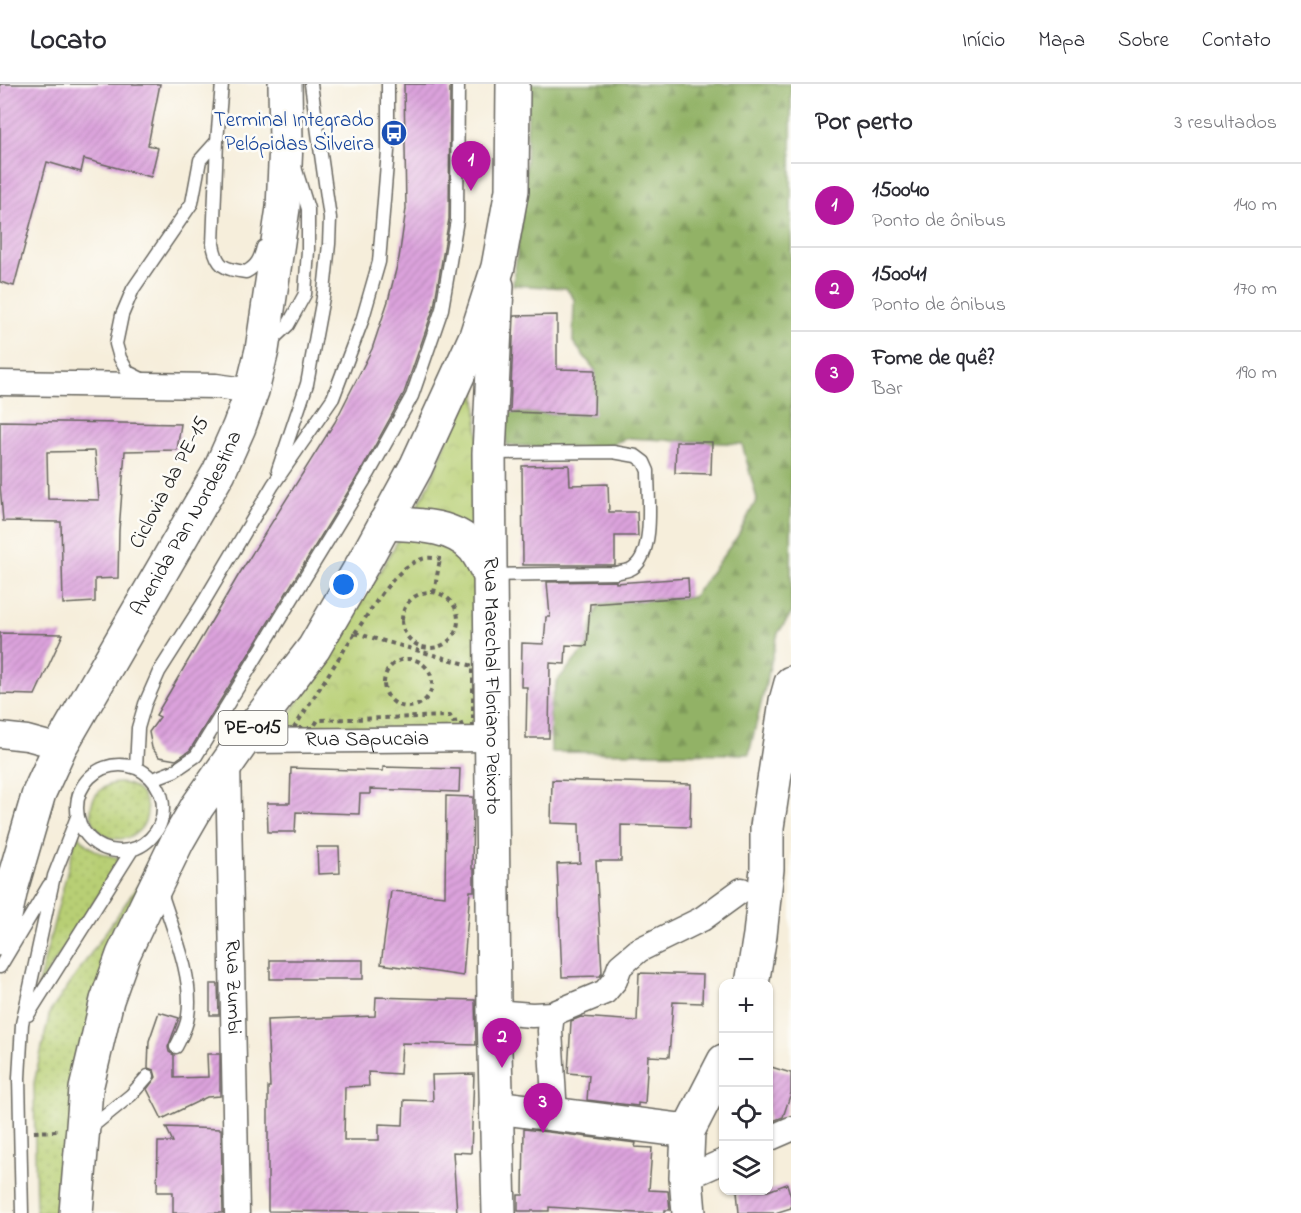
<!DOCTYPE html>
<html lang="pt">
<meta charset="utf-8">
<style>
body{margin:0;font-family:"Indie Flower",sans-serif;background:#f7f7f7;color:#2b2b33}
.controls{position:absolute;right:18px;bottom:18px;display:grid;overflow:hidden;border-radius:12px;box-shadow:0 2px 4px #0004}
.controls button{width:54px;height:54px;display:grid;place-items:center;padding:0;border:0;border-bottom:2px solid #e1e1e2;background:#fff;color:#2b2b33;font:30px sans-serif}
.you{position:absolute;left:344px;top:501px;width:21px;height:21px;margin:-15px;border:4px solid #fff;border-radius:50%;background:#1a73e8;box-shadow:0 0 0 9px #1a73e833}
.badge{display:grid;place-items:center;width:39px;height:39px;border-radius:50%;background:#b5179e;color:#fff;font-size:20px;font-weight:700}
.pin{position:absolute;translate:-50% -50px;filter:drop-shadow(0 2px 3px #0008)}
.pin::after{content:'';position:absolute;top:32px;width:21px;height:18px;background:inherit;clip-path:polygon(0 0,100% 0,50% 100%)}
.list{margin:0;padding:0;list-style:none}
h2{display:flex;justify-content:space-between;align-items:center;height:78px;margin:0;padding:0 24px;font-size:26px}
h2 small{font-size:20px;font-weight:400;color:#7c7c81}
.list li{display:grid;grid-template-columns:39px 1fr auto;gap:18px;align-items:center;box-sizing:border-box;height:84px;padding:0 24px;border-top:2px solid #e1e1e2}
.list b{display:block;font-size:22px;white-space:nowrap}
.list p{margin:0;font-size:20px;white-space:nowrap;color:#7c7c81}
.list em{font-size:20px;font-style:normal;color:#7c7c81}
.icon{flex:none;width:33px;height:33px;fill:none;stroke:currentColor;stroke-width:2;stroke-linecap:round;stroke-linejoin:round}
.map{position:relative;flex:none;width:791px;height:1129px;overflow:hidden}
header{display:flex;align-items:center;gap:36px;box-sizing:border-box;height:84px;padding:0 30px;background:#fff;border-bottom:2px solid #e1e1e2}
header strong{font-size:28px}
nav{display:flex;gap:33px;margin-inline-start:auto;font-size:21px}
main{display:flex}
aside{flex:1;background:#fff}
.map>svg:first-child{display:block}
.grass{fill:url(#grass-dots);stroke:#6a7648;stroke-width:1.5}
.forest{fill:url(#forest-firs);stroke:#576741;stroke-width:1.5}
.park{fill:url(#park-crowns);stroke:#6a7648;stroke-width:1.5}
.building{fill:url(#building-hatch);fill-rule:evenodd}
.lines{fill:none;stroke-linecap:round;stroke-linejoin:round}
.service-casing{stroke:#68665f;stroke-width:15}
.minor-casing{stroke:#68665f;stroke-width:27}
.secondary-casing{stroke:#68665f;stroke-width:36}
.trunk-casing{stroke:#68665f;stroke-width:36}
.path{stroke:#68665f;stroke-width:4;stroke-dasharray:4.5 4.5;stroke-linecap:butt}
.service{stroke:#fff;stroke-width:12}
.minor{stroke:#fff;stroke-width:24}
.secondary{stroke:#fff;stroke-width:33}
.trunk{stroke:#fff;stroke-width:33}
.labels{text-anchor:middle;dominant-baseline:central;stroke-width:5;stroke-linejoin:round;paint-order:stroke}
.shield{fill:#fdfcf7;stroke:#605f5e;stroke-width:1.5}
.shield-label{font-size:20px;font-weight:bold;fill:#1c1c1c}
.transit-label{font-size:21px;fill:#164399;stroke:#fdfcf7;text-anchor:end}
.street-label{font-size:21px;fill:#1c1c1c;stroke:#fdfcf7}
</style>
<header>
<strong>Locato</strong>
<nav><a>Início</a><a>Mapa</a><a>Sobre</a><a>Contato</a></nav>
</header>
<main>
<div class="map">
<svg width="791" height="1129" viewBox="0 0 791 1129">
<defs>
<pattern id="grass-dots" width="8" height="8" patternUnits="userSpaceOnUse" patternTransform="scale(1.5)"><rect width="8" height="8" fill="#b8cf74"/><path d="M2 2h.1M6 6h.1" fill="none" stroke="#9eb164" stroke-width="1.8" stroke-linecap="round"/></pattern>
<pattern id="forest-firs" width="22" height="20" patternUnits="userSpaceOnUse" patternTransform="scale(1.5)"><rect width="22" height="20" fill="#92b266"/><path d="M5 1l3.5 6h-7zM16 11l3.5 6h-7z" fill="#7d9858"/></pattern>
<pattern id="park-crowns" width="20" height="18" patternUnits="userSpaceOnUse" patternTransform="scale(1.5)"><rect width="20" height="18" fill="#b8cf74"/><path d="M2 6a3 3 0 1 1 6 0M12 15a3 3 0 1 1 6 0" fill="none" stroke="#9eb164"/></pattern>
<pattern id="building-hatch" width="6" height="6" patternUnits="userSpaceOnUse" patternTransform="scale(1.5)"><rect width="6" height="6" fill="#dba2dc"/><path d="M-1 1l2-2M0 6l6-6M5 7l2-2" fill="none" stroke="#bb8bbc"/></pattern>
</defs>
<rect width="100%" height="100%" fill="#fdfcf7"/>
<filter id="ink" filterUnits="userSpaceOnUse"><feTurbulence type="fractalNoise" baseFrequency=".0167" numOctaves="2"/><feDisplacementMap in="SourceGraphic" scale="12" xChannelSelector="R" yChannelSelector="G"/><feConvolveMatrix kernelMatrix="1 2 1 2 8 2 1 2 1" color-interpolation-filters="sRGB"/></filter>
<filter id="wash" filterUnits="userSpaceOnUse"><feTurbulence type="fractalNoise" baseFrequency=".008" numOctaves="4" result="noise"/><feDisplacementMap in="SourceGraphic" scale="24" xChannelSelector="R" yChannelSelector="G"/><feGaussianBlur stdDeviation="1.35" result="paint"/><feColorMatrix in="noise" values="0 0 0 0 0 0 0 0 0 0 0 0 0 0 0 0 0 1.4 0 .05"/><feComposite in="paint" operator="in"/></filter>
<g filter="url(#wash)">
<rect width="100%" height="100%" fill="#f6eedb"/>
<path class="grass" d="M91 727a28 28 0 1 1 56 0a28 28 0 1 1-56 0Z
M77 749C89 766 103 772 123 774L37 905Z
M144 793 68 1129H36L34 999 50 928Z"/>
<path class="forest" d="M529 0H791V530L778 549 749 670 551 668 550 622 557 597 587 562 595 530 601 519 693 513 737 453 757 415 742 360 628 354 601 364H557L507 361 502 336 507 328 593 331 595 286 573 258 574 215 566 204 513 201 525 103Z"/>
<path class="park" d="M475 288 483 464 478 648 274 651 293 625 381 486 429 401Z"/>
<g id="blocks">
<path class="building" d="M0 0H160L148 61 158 64 151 93 84 75 81 88 47 78 14 202 0 198Z
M404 0H450L449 135 434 223 404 309 362 385 190 666 176 676 159 673 152 664 149 648 160 633 156 631 238 492 335 338 372 265 388 217 399 174 406 125Z
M557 231V285L595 286 594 331 510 328 514 232Z
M0 337 181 340 177 366 125 367 119 447 118 494 95 495V518L63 520 61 438 3 437 0 401ZM95 367 99 416 48 415 47 368Z
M676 358H712L711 390 675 389Z
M569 381 570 401 608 400 609 428H637L638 452H615V481H523L522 382Z
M688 494 689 513 590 520 587 562 566 561 565 580 550 579 549 654H526L527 603H521L522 559 544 560 546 533H550L547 498 616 497V499Z
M0 549 63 550 35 611 0 610Z
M383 683 460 685 459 708 370 705V710H360L359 730 296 728 295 748H268L267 719H290L291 684 383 687Z
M552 696 691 700 690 743 621 741V777H596L602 889 600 892 562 893 557 780 580 779 579 740 551 739Z
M446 712 473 713 472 785H474V807H470L463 892 381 880 391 807 445 812Z
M317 763H339L340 789 318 790Z
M270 876H363V895H270Z
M639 889 703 891 702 919 673 918 669 973 648 972 645 1020 638 1019V1022L587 1016 589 991 568 989 571 937 581 933 637 937Z
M210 900H218L219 931H210Z
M376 913 475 916 476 961 402 959 400 990 368 988 369 1002 345 1003 344 1056H379V1040L403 1041 404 1016 433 1017 432 991 474 990 471 1069 453 1068 457 1129 268 1127V1003H270L267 936 375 932Z
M159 928 179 934 168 963 169 968 174 971V994L208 993 207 970H220V1012L207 1013 162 1035 147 1005 156 993 154 986 148 984 149 957Z
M768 982 791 989V1009L783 1033 768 1039Z
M166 1043 221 1045 223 1129H173V1108H157L158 1058H173Z
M524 1045 636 1059 635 1063 652 1064 649 1106 668 1107 670 1126H665V1129H637L549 1123V1127H518V1111H523Z
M787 1100 791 1113V1124L775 1129H739L737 1107H768Z"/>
</g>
</g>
<g filter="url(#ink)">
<use href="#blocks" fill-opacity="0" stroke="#68665f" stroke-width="1.5"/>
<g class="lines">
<defs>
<path id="service" d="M217 57 213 160C217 183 224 185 246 188 257 182 260 175 263 163
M270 258 288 241 305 210 308 166V125L295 83
M142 295 128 288 120 274 116 260 122 231 133 205 192 119 200 76 217 57 222 0
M490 369 613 368 636 372 644 378 648 387C648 412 655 467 634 483 630 487 622 487 616 489L493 491
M278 386 307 300 324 208 329 160 330 134 311 0
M77 724a43 43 0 1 1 86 0a43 43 0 1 1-86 0Z
M136 684 138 644 145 620 159 588 203 519 273 401 333 314 362 237 379 178 388 67V0
M153 695 174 687 196 672 369 389 412 312 442 225 457 136 458 0
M160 805C172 844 194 893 188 932 187 943 181 953 176 963
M0 883 49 801
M28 931 132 766
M89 1045 131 1011 148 992
M22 1129 19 994 22 940 54 792 77 733"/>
<g id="minor">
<path d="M0 299 216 302 252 307"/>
<path d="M0 651 27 654 60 663"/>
<path id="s1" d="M243 657 491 655"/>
<path id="s2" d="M228 678 237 1129"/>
<path d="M494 928 532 931 552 930 605 908 615 896 620 882 639 866 702 835 742 806"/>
<path d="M552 930 550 947 555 1031"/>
<path d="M768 1055 791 1045"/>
<path d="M686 1094 724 1077"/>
</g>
<g id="secondary">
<path id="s3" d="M497 202 489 369 494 928 499 1129"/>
<path d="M752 900 760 851 767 785V743L786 617 791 599"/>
<path d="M496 1023 688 1047"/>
<path d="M689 1129 686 1094 688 1047 724 977"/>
</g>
<g id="trunk">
<path d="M385 439C415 441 451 440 473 463 480 471 485 483 490 491"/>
<path id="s4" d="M0 855 11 805 39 709 60 663 219 388 239 343 252 307 262 266 283 124 286 59 285 0"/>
<path d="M76 1129 86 1005 107 916 123 871 144 826 178 756 197 723 243 657 314 564 369 469 416 383 476 252 498 183 512 106 513 0"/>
</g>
</defs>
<use href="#service" class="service-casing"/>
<use href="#minor" class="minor-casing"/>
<use href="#secondary" class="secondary-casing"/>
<use href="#trunk" class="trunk-casing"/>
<path class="path" d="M402 536a28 28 0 1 1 56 0a28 28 0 1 1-56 0Z
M434 509 440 475
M355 549 473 582V645H463L460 637 453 638 450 632 318 636 313 644H294Z
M355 549C371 527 394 483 422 475 427 473 435 474 441 475
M384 599a24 24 0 1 1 48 0a24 24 0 1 1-48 0Z
M34 1048 57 1047"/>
<use href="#service" class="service"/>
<use href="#minor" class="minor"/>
<use href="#secondary" class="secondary"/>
<use href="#trunk" class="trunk"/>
</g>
</g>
<defs>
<symbol id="bus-disc" viewBox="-11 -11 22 22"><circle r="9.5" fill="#1a4fb4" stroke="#fdfcf7"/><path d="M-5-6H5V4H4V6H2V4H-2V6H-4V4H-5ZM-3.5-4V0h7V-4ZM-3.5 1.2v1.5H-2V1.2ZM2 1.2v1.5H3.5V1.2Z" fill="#fff"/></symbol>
</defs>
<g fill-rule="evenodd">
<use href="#bus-disc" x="379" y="34" width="30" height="30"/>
</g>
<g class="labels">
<rect class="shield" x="218.5" y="627" width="69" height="34" rx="4.5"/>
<g class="shield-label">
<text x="253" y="644">PE-015</text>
</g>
<g class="transit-label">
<text x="374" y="37">Terminal Integrado<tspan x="374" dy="24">Pelópidas Silveira</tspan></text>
</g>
<g class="street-label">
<text transform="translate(170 399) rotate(-62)">Ciclovia da PE-15</text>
<text stroke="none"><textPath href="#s4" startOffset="459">Avenida Pan Nordestina</textPath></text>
<text stroke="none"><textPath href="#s3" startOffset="400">Rua Marechal Floriano Peixoto</textPath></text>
<text stroke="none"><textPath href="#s1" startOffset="124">Rua Sapucaia</textPath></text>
<text stroke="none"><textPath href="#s2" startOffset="225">Rua Zumbi</textPath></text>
</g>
</g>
</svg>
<div class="controls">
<button>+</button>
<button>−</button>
<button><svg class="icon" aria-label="locate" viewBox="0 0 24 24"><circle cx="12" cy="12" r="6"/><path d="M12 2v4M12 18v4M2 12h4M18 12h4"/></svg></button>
<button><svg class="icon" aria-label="layers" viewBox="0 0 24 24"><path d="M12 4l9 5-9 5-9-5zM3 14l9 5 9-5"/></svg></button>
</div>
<div class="you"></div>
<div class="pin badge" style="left:471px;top:107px">1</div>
<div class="pin badge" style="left:502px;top:984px">2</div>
<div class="pin badge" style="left:543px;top:1049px">3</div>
</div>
<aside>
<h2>Por perto<small>3 resultados</small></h2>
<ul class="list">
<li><span class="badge">1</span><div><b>150040</b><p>Ponto de ônibus</p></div><em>140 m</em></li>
<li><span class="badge">2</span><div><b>150041</b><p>Ponto de ônibus</p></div><em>170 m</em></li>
<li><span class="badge">3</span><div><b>Fome de quê?</b><p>Bar</p></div><em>190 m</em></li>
</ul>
</aside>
</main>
